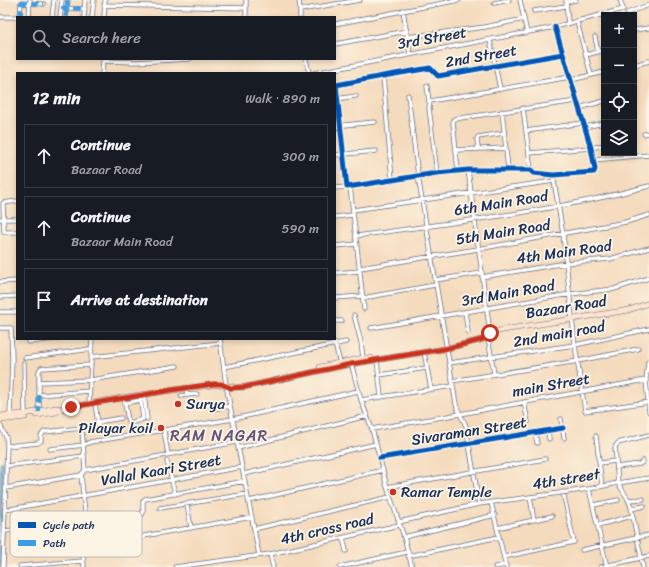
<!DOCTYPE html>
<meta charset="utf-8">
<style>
body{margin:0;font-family:Sriracha,sans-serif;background:#242831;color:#f1f3f6}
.controls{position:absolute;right:12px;top:12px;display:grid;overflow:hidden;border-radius:0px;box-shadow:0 2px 6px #0003}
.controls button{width:36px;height:36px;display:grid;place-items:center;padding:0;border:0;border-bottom:1px solid #363941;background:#171b24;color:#f1f3f6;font:20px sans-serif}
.stop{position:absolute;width:12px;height:12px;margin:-9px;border:3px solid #c8321e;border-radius:50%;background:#fff}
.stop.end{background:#c8321e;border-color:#fff;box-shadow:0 1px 4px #0008}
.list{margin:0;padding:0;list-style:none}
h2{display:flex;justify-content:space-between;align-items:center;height:52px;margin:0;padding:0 16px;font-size:17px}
h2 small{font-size:13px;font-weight:400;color:#9ea1a6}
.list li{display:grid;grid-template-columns:26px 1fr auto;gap:12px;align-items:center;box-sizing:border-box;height:64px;margin:0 8px 8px;padding:0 8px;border:1px solid #363941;border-radius:0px}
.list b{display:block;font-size:15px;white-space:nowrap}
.list p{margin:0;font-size:13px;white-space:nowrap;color:#9ea1a6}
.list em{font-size:13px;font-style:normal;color:#9ea1a6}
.icon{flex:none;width:22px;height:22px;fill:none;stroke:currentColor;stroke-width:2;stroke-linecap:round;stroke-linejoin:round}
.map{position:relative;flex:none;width:649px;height:567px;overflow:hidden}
.search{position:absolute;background:#171b24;box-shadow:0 2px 6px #0003;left:16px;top:16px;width:320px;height:44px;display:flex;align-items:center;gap:10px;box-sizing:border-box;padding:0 14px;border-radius:0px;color:#9ea1a6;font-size:15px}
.panel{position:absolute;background:#171b24;box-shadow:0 2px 6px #0003;left:16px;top:72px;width:320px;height:268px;border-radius:0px}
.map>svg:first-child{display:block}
.water{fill:#61adda;stroke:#3e6e9c}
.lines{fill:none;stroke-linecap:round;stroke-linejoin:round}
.minor-casing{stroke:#676b80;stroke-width:5}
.secondary-casing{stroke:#676b80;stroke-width:6}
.minor{stroke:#fff;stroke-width:3.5}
.secondary{stroke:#fde4d1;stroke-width:5}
.quiet{stroke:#3b9de6;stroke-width:4;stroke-dasharray:8 4;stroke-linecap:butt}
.cycleway-casing{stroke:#fcf5e5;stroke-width:8}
.cycleway{stroke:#0057b8;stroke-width:5}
.route{stroke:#c8321e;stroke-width:5}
.poi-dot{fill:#c8321e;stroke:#fcf5e5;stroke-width:1.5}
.labels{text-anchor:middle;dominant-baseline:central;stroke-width:3.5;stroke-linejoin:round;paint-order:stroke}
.street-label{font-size:15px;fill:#1b2f5e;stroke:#fcf5e5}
.poi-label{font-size:15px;fill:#1b2f5e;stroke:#fcf5e5;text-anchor:start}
.neighbourhood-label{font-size:16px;letter-spacing:1px;fill:#63537b;stroke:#fcf5e5}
.key{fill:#fcf5e5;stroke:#b8babc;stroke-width:1}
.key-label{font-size:11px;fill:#1b2f5e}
</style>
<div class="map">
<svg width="649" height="567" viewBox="0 0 649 567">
<rect width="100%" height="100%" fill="#fcf5e5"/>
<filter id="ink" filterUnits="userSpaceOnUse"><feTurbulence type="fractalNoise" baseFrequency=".025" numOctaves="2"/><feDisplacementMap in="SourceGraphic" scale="8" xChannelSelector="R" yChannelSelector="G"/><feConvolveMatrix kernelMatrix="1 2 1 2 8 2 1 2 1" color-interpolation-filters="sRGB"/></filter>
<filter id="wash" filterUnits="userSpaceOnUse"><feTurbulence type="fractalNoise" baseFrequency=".012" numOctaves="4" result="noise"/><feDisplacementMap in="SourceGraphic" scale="16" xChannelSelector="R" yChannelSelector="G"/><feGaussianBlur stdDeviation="0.9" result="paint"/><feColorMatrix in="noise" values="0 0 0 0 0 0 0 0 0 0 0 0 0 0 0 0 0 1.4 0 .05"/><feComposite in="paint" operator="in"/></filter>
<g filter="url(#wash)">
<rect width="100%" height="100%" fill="#f5dbbe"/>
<path class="water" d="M0 462H3L1 567H0Z"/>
</g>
<g filter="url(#ink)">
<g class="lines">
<defs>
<path id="minor" d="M246 0V17
M299 0 300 10
M520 0 527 33
M566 0 568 24
M566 2 576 0
M494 3 509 0
M104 5 245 8
M61 8 85 9
M403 10 410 54
M534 11 566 6
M627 13 649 5
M0 17H17
M20 17 21 3 44 4
M29 17 30 0
M52 17 54 0
M60 17 62 0
M66 17 68 0
M84 17 85 0
M92 17 94 0
M104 17 105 0
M300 17V10L360 0
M577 22 591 75
M335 24 459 0
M555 27 591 148 595 169 594 172 553 175 534 173 531 170H468L437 173 347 187 336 85 383 76 430 68 438 76 563 54
M634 30 649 28
M407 37 485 27 524 19
M595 37 598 52
M490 40 500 89
M335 44 407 31
M586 55 604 50
M306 59 309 73
M634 65 649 61
M102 73 103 61 136 62 190 59
M314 73 555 27 623 9 620 0
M383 76 392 179
M571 80 604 72
M427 86 429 102
M408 95 418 176 456 404C458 413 463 418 466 426L479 504
M336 99 356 96
M523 108 531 170
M579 108 604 101
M502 111 508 169
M335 126 375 122
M585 127 604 123
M526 131 583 123
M644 134 649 133
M478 149 477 139 478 137 504 133
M456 150 506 148
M529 153 591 148 604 145
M335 155 376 151
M593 160 649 155
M468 170 490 333
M458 171 453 122 454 119 577 101
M437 173 429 108 430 101 570 77
M553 175 563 234 575 345 585 411 649 402
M350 186 364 309
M335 188 347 187
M17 201 3 203 4 232H17
M353 210 554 181
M335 217 353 215
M0 219H17
M356 236C454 222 553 212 649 186
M335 246 357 244
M360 268 478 249 626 222 649 215
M335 273 360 271
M482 277 566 263 610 259 649 248
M435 280 482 273
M0 282 17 281
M0 297 17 296
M335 298 363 296
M363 298 435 285
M0 312H17
M465 312 468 332
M354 315 361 342 363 358
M335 321H342
M0 328H11L12 359 10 415
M371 328 570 294 614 289 649 278
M485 338 489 343 494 374
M220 339 226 385 259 555
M28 342 56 339
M335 344 340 363
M424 352 431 389
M91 357 221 343
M25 358 91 349
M377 360 381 396
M649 361 648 362 646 380 649 412
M24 363 25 414
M351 363 361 400 372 429 387 487 404 537 412 567
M449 363 575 345 649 329
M224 367 346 342
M379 375 427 368
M452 381 578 361 638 349
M39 382 91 380 177 366
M90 391 39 395V371L41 368 91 365
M39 395V412
M144 395 147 419
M187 395 197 394
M181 396 187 395 186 388
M124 398 128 421 130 423 143 419 140 395
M361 400 453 386
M524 402 528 422
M95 403 99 431
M125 403 141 400
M89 404 92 339
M211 408 212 409 230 406
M561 419 564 438
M97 422 121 418
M0 425 6 437 7 445 3 567
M372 429 460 414 646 380
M548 430 549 439
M164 431 168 454
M535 433 537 443
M649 435 618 443 615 447 618 483 649 478
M596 436 602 486
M7 446 38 443 41 441V436L44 432 82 428 85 470 81 475 86 521 83 551 84 567
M238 448 367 416
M50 449 84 445 90 442 233 419 358 391
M380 458 563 428
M167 461 175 494
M600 463 616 461
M6 466 84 456
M617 467 640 464 643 461
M85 470 237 442
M244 474 376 444
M387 487 545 459
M6 488 81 475
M589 489 607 567
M530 497 534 520
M628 500 643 499
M249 501 383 470
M491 502 506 567
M187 504 191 528
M594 505 618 500
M160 508 247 494
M631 509 644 506
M5 510 242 467
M399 522 479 504 589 489 618 483 628 499 631 507 643 567
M598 525 632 516
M497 528 552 516
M254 529 390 497
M5 531 141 516 143 513V501L145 499 245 481
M404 537 495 515
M343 538 346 551
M582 550 649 535
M83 551 133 545 138 542 144 536 252 517
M270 554 273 567
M408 556 499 537
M504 557 574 542 563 492
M20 566 83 561
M175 567 270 554 399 525
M340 567 407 552
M495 567 506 565
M601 567 649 556"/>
<path id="secondary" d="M320 367 363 358H371
M37 415 56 412 61 409
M0 416 25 414 56 408 61 409C111 399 162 391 212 385 225 383 231 389 245 387L351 364 444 349 481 340 487 337 493 332 509 329 629 310 649 303
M0 420 25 417"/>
</defs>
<use href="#minor" class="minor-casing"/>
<use href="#secondary" class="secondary-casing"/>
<use href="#minor" class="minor"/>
<use href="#secondary" class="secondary"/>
<path class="quiet" d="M61 8 85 9
M20 17 21 3 44 4
M66 17 68 0
M39 395V412"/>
<defs>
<path id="cycleway" d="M555 27 591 148 595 169 594 172 553 175 534 173 531 170H468L437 173 347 187 336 85 383 76 430 68 438 76 563 54
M380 458 563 428"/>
</defs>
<use href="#cycleway" class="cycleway-casing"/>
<use href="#cycleway" class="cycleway"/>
</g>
</g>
<g class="lines" filter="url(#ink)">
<path class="route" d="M71 407 172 390 214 384H221L231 388 245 387 351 364 444 349 481 340 487 337 490 333"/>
</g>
<g class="poi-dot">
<circle cx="178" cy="404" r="4"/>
<circle cx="161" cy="428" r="4"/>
<circle cx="393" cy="492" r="4"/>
</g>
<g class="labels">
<g class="street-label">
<text transform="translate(432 38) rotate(-10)">3rd Street</text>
<text transform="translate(481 56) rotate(-10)">2nd Street</text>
<text transform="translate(501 203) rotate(-9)">6th Main Road</text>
<text transform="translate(503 232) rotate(-9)">5th Main Road</text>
<text transform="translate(564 252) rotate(-8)">4th Main Road</text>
<text transform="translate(508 293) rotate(-10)">3rd Main Road</text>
<text transform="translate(566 307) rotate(-9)">Bazaar Road</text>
<text transform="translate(559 334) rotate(-10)">2nd main road</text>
<text transform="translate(551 385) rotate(-10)">main Street</text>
<text transform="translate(469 431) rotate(-9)">Sivaraman Street</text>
<text transform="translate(161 470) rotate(-10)">Vallal Kaari Street</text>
<text transform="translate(566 479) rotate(-9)">4th street</text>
<text transform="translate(327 529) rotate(-13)">4th cross road</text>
</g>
<g class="poi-label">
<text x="186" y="404">Surya</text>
<text x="153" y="428" text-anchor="end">Pilayar koil</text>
<text x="401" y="492">Ramar Temple</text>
</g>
<g class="neighbourhood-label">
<text x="219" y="435">RAM NAGAR</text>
</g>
</g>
<rect x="10" y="511" width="132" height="46" rx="6" class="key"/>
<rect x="18" y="522" width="18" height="6" fill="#0057b8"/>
<rect x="18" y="540" width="18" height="6" fill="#3b9de6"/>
<g class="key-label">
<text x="43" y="529">Cycle path</text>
<text x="43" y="547">Path</text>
</g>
</svg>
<div class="controls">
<button>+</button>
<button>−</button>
<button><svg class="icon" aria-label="locate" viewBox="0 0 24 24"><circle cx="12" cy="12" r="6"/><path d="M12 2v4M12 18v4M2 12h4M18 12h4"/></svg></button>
<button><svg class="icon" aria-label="layers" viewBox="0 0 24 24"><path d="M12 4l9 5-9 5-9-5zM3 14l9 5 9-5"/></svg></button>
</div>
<div class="stop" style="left:490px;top:333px"></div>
<div class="stop end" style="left:71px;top:407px"></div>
<div class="search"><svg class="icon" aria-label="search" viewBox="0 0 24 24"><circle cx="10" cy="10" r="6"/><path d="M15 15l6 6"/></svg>Search here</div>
<section class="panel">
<h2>12 min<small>Walk · 890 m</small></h2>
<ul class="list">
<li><svg class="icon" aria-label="ahead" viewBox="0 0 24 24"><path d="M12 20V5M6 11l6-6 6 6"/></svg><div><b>Continue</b><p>Bazaar Road</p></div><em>300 m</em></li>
<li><svg class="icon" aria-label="ahead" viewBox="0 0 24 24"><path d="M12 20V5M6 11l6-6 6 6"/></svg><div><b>Continue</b><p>Bazaar Main Road</p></div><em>590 m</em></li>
<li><svg class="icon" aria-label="arrive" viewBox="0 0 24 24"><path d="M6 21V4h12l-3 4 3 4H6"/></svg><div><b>Arrive at destination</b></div></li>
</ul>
</section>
</div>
